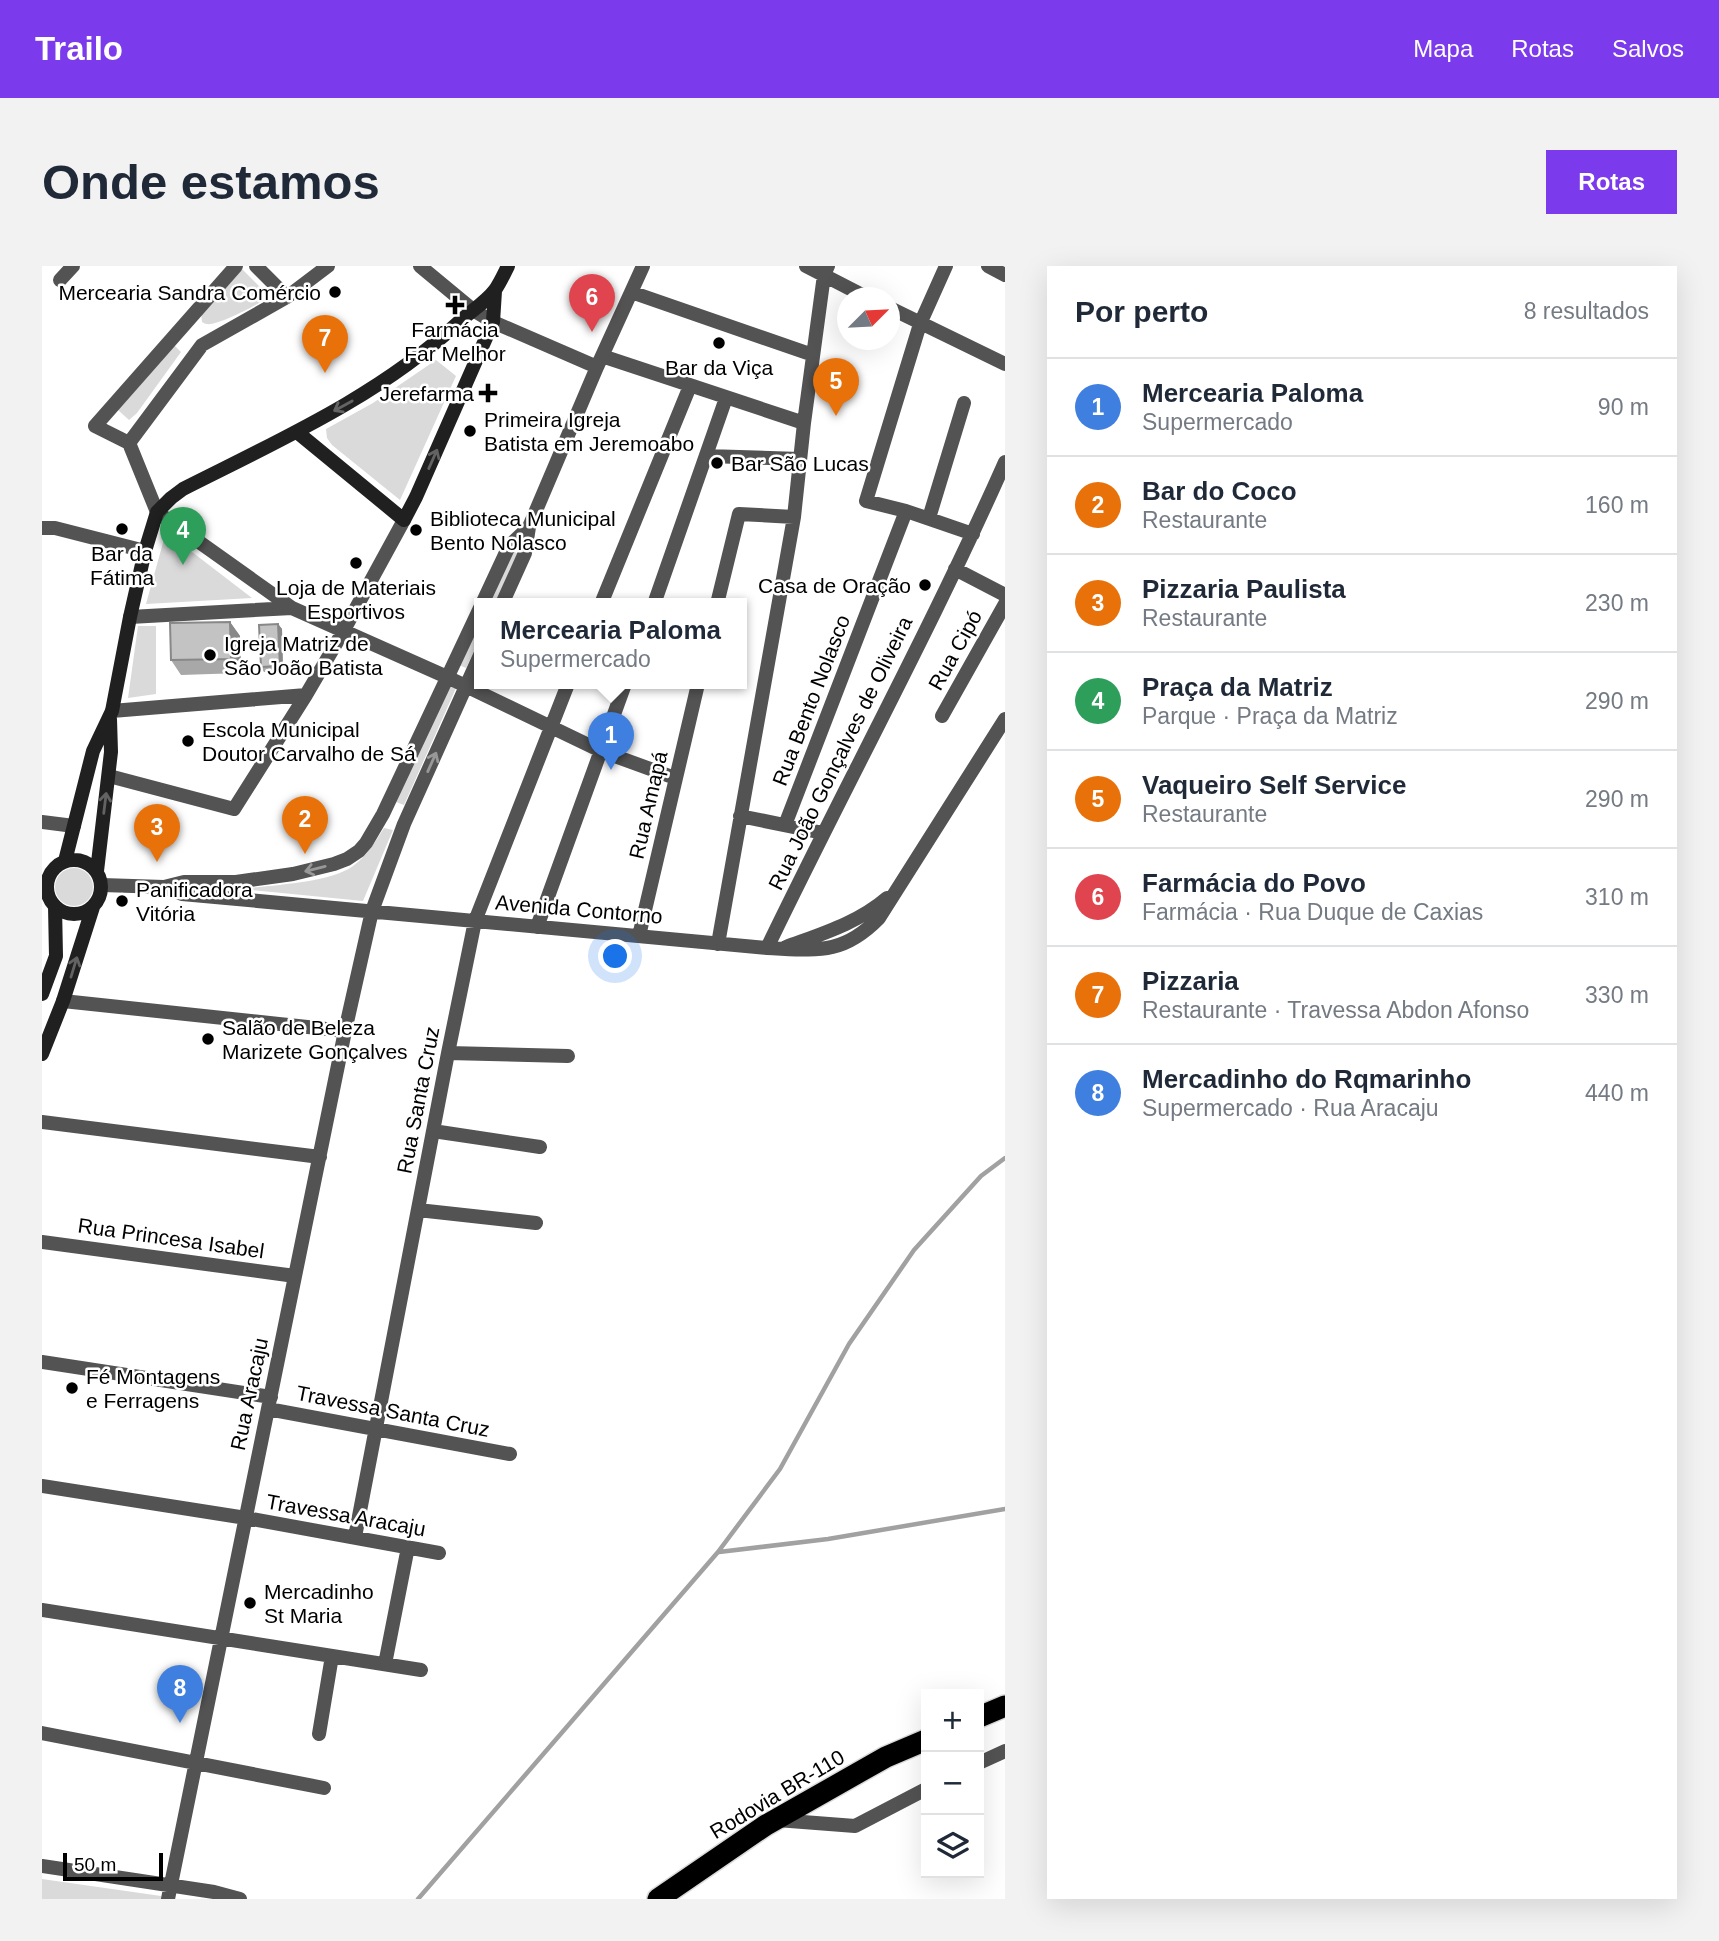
<!DOCTYPE html>
<html lang="pt">
<meta charset="utf-8">
<style>
body{margin:0;font-family:Arial,sans-serif;background:#f2f2f3;color:#1f2937}
.controls{position:absolute;right:21px;bottom:21px;display:grid;overflow:hidden;border-radius:0px;box-shadow:0 7px 28px #0002}
.controls button{width:63px;height:63px;display:grid;place-items:center;padding:0;border:0;border-bottom:2px solid #e0e1e3;background:#fff;color:#1f2937;font:35px sans-serif}
.compass{position:absolute;left:795px;top:21px;width:63px;height:63px;border-radius:50%;background:#fff;box-shadow:0 7px 28px #0002;rotate:66deg}
.scale{position:absolute;left:21px;bottom:18px;width:100px;box-sizing:border-box;padding-left:7px;border:4px solid #000;border-top:0;font-size:19px;line-height:24px;white-space:nowrap;color:#000;-webkit-text-stroke:5px #fff;paint-order:stroke}
.you{position:absolute;left:574px;top:691px;width:24px;height:24px;margin:-18px;border:5px solid #fff;border-radius:50%;background:#1a73e8;box-shadow:0 0 0 10px #1a73e833}
.badge{display:grid;place-items:center;width:46px;height:46px;border-radius:50%;background:#7c3aed;color:#fff;font-size:23px;font-weight:700}
.pin{position:absolute;translate:-50% -58px;filter:drop-shadow(0 2px 4px #0008)}
.pin::after{content:'';position:absolute;top:37px;width:24px;height:21px;background:inherit;clip-path:polygon(0 0,100% 0,50% 100%)}
.popup{position:absolute;left:432px;top:332px;width:273px;height:91px;box-sizing:border-box;display:grid;place-content:center;border-radius:0px;background:#fff;filter:drop-shadow(0 2px 5px #0005);font-size:23px;white-space:nowrap;color:#747a83}
.popup b{font-size:26px;color:#1f2937}
.popup::after{content:'';position:absolute;left:50%;top:100%;margin-left:-14px;border:14px solid transparent;border-top-color:#fff}
.list{margin:0;padding:0;list-style:none}
h2{display:flex;justify-content:space-between;align-items:center;height:91px;margin:0;padding:0 28px;font-size:30px}
h2 small{font-size:23px;font-weight:400;color:#747a83}
.list li{display:grid;grid-template-columns:46px 1fr auto;gap:21px;align-items:center;box-sizing:border-box;height:98px;padding:0 28px;border-top:2px solid #e0e1e3}
.list b{display:block;font-size:26px;white-space:nowrap}
.list p{margin:0;font-size:23px;white-space:nowrap;color:#747a83}
.list em{font-size:23px;font-style:normal;color:#747a83}
.icon{flex:none;width:38px;height:38px;fill:none;stroke:currentColor;stroke-width:2;stroke-linecap:round;stroke-linejoin:round}
.map{position:relative;flex:none;width:963px;height:1633px;overflow:hidden;border-radius:0px}
header{display:flex;align-items:center;gap:42px;box-sizing:border-box;height:98px;padding:0 35px;background:#7c3aed;color:#fff}
header strong{font-size:33px}
nav{display:flex;gap:38px;margin-inline-start:auto;font-size:24px}
.intro{display:flex;align-items:center;justify-content:space-between;box-sizing:border-box;height:168px;padding:0 42px}
h1{margin:0;font-size:49px}
.button{padding:18px 32px;border-radius:0px;background:#7c3aed;color:#fff;font-size:24px;font-weight:700}
main{display:flex;gap:42px;padding:0 42px}
aside{flex:1;background:#fff;border-radius:0px;box-shadow:0 7px 28px #0002}
.map>svg:first-child{display:block}
.green{fill:#dadada}
.lines{fill:none;stroke-linecap:round;stroke-linejoin:round}
.stream{stroke:#a1a1a1;stroke-width:4.5}
.highway-casing{stroke:#dbdbdb;stroke-width:24}
.street{stroke:#535353;stroke-width:14}
.secondary{stroke:#202020;stroke-width:14}
.highway{stroke:#000;stroke-width:21}
.wall{fill:#a8a8a8}
.shaded-wall{fill:#888}
.building{fill:#c3c3c3;stroke:#888;stroke-width:2}
.oneway{stroke:#636363}
.oneway2{stroke:#989898}
.poi-dot{fill:#000;stroke:#fff;stroke-width:2.5}
.labels{text-anchor:middle;dominant-baseline:central;stroke-width:5;stroke-linejoin:round;paint-order:stroke}
.poi-label{font-size:21px;fill:#000;stroke:#fff;text-anchor:start}
.street-label{font-size:21px;fill:#000;stroke:#fff}
</style>
<header>
<strong>Trailo</strong>
<nav><a>Mapa</a><a>Rotas</a><a>Salvos</a></nav>
</header>
<div class="intro"><h1>Onde estamos</h1><a class="button">Rotas</a></div>
<main>
<div class="map">
<svg width="963" height="1633" viewBox="0 0 963 1633">
<rect width="100%" height="100%" fill="#fff"/>
<path class="green" d="M200 3 223 26 225 32C217 38 175 60 165 58 163 58 162 57 160 56L159 47Z
M132 79 139 86 95 147 87 154 76 144Z
M394 94 414 110 358 234 290 179 285 172 284 163 331 137Z
M124 266 210 332 104 338Z
M470 285 477 288 454 338H446Z
M438 355V373L424 402 417 399Z
M96 360H114V428L86 432Z
M408 419 414 422 362 539 354 536Z
M342 562 351 564 321 635 200 623C229 619 288 617 311 600 325 590 333 576 342 562Z
M13 621a19 19 0 1 1 38 0a19 19 0 1 1-38 0Z
M0 1613 119 1630V1633H0Z"/>
<g class="lines">
<path class="stream" d="M677 1286 786 1273 963 1243
M376 1633 676 1286 738 1203 807 1078 872 984 939 910 963 892"/>
<defs>
<path id="highway" d="M937 1451 963 1440
M616 1633 724 1559 844 1491 884 1474"/>
</defs>
<use href="#highway" class="highway-casing"/>
<path class="street" d="M214 0 245 31
M378 0 431 44 451 56 555 101
M764 0 826 32
M904 0 878 58 824 235 864 245 931 268
M946 0 963 9
M18 14 31 0
M589 26 771 89
M848 42 963 98
M560 90 762 157
M87 177 115 246 250 342 405 411 559 485 633 512
M87 177 160 79 245 31 286 0
M87 177 53 160 194 0
M664 190 758 193
M887 252 922 137
M0 262H13L103 285
M913 303 963 329
M440 338 467 280 487 261
M460 338 483 287 487 261 555 101 601 0
M559 338 648 120
M612 338 684 132
M675 338 697 248 752 251
M88 351 250 342
M70 445 264 429
M900 450 963 338
M67 510 192 543 264 429 302 364 362 254
M698 550 781 567
M0 556 32 560
M743 559 864 245
M0 619H5
M60 619 122 621 142 616H194L251 608 292 598 305 593 317 585 324 577 341 548 438 342
M122 621 140 628 725 682C773 684 800 690 837 652L963 453
M495 661 583 418
M597 670 656 418
M676 678 752 251 762 157 782 9 786 0
M744 681C779 668 816 657 845 632
M725 682C803 520 890 361 963 196
M21 735 303 765
M406 787 526 790
M0 856 278 891
M391 865 498 881
M376 944 494 957
M0 976 253 1010
M0 1096 229 1131
M226 1143 468 1188
M0 1220 204 1252 397 1287
M313 1271 406 787 433 655 526 418
M0 1344 379 1404
M343 1398 366 1281
M0 1467 282 1522
M277 1468 290 1390
M937 1497 963 1485
M735 1554 813 1560 884 1523
M0 1600 172 1626 198 1633
M126 1633 303 765 330 645 362 558 438 389"/>
<path class="secondary" d="M255 166 362 254 374 231 451 56 453 25
M5 621a27 27 0 1 1 54 0a27 27 0 1 1-54 0Z
M23 595 51 485 70 445 88 351 103 285 115 246 129 232 141 223C238 174 337 130 417 56 428 46 444 36 453 24 458 17 462 8 466 0
M55 605 69 486 68 453
M0 728 14 690 13 640
M0 788 21 735 51 641"/>
<use href="#highway" class="highway"/>
</g>
<path class="wall" d="M188 356 198 370 199 407 139 409 129 394Z
M236 358 240 363 241 405 222 406 219 401Z"/>
<path class="shaded-wall" d="M188 356 198 370 199 407 189 393Z
M236 358 240 363 241 405 238 400Z"/>
<path class="building" d="M188 356 189 393 129 394 128 357Z
M236 358 238 400 219 401 217 359Z"/>
<defs><path id="oneway-shaft" d="M-6 0H5M1.5-3L5.5 0L1.5 3" fill="none" stroke-width="1.6" stroke-linecap="round" stroke-linejoin="round" transform="scale(1.75)"/></defs>
<g class="oneway">
<use href="#oneway-shaft" transform="translate(301 140) rotate(151)"/>
<use href="#oneway-shaft" transform="translate(391 193) rotate(-66)"/>
<use href="#oneway-shaft" transform="translate(63 537) rotate(-83)"/>
<use href="#oneway-shaft" transform="translate(32 701) rotate(-73)"/>
</g>
<g class="oneway2">
<use href="#oneway-shaft" transform="translate(390 496) rotate(-66)"/>
<use href="#oneway-shaft" transform="translate(273 603) rotate(166)"/>
</g>
<g class="poi-dot">
<circle cx="293" cy="26" r="7"/>
<path d="M409.5 28.5h7v7h7v7h-7v7h-7v-7h-7v-7h7z"/>
<circle cx="677" cy="77" r="7"/>
<path d="M442.5 116.5h7v7h7v7h-7v7h-7v-7h-7v-7h7z"/>
<circle cx="428" cy="165" r="7"/>
<circle cx="675" cy="197" r="7"/>
<circle cx="80" cy="263" r="7"/>
<circle cx="374" cy="264" r="7"/>
<circle cx="314" cy="297" r="7"/>
<circle cx="883" cy="319" r="7"/>
<circle cx="168" cy="389" r="7"/>
<circle cx="146" cy="475" r="7"/>
<circle cx="80" cy="635" r="7"/>
<circle cx="166" cy="773" r="7"/>
<circle cx="30" cy="1122" r="7"/>
<circle cx="208" cy="1337" r="7"/>
</g>
<g class="labels">
<g class="poi-label">
<text x="279" y="26" text-anchor="end">Mercearia Sandra Comércio</text>
<text x="413" y="63" text-anchor="middle">Farmácia<tspan x="413" dy="24">Far Melhor</tspan></text>
<text x="677" y="101" text-anchor="middle">Bar da Viça</text>
<text x="432" y="127" text-anchor="end">Jerefarma</text>
<text x="442" y="153">Primeira Igreja<tspan x="442" dy="24">Batista em Jeremoabo</tspan></text>
<text x="689" y="197">Bar São Lucas</text>
<text x="388" y="252">Biblioteca Municipal<tspan x="388" dy="24">Bento Nolasco</tspan></text>
<text x="80" y="287" text-anchor="middle">Bar da<tspan x="80" dy="24">Fátima</tspan></text>
<text x="869" y="319" text-anchor="end">Casa de Oração</text>
<text x="314" y="321" text-anchor="middle">Loja de Materiais<tspan x="314" dy="24">Esportivos</tspan></text>
<text x="182" y="377">Igreja Matriz de<tspan x="182" dy="24">São João Batista</tspan></text>
<text x="160" y="463">Escola Municipal<tspan x="160" dy="24">Doutor Carvalho de Sá</tspan></text>
<text x="94" y="623">Panificadora<tspan x="94" dy="24">Vitória</tspan></text>
<text x="180" y="761">Salão de Beleza<tspan x="180" dy="24">Marizete Gonçalves</tspan></text>
<text x="44" y="1110">Fé Montagens<tspan x="44" dy="24">e Ferragens</tspan></text>
<text x="222" y="1325">Mercadinho<tspan x="222" dy="24">St Maria</tspan></text>
</g>
<g class="street-label">
<text transform="translate(913 384) rotate(-61)">Rua Cipó</text>
<text transform="translate(769 434) rotate(-69)">Rua Bento Nolasco</text>
<text transform="translate(798 487) rotate(-64)">Rua João Gonçalves de Oliveira</text>
<text transform="translate(606 539) rotate(-77)">Rua Amapá</text>
<text transform="translate(537 643) rotate(5)">Avenida Contorno</text>
<text transform="translate(376 834) rotate(-79)">Rua Santa Cruz</text>
<text transform="translate(129 972) rotate(8)">Rua Princesa Isabel</text>
<text transform="translate(207 1128) rotate(-78)">Rua Aracaju</text>
<text transform="translate(351 1145) rotate(11)">Travessa Santa Cruz</text>
<text transform="translate(304 1249) rotate(10)">Travessa Aracaju</text>
<text transform="translate(735 1528) rotate(-31)">Rodovia BR-110</text>
</g>
</g>
</svg>
<div class="controls">
<button>+</button>
<button>−</button>
<button><svg class="icon" aria-label="layers" viewBox="0 0 24 24"><path d="M12 4l9 5-9 5-9-5zM3 14l9 5 9-5"/></svg></button>
</div>
<svg class="compass" viewBox="-18 -18 36 36"><path d="M0-13l5 13h-10z" fill="#e53935"/><path d="M0 13l5-13h-10z" fill="#747a83"/></svg>
<div class="scale">50 m</div>
<div class="you"></div>
<div class="pin badge" style="left:569px;top:504px;background:#3f7fe0">1</div>
<div class="popup"><b>Mercearia Paloma</b>Supermercado</div>
<div class="pin badge" style="left:263px;top:588px;background:#e8710a">2</div>
<div class="pin badge" style="left:115px;top:596px;background:#e8710a">3</div>
<div class="pin badge" style="left:141px;top:299px;background:#2e9e5b">4</div>
<div class="pin badge" style="left:794px;top:150px;background:#e8710a">5</div>
<div class="pin badge" style="left:550px;top:66px;background:#e0444e">6</div>
<div class="pin badge" style="left:283px;top:107px;background:#e8710a">7</div>
<div class="pin badge" style="left:138px;top:1457px;background:#3f7fe0">8</div>
</div>
<aside>
<h2>Por perto<small>8 resultados</small></h2>
<ul class="list">
<li><span class="badge" style="background:#3f7fe0">1</span><div><b>Mercearia Paloma</b><p>Supermercado</p></div><em>90 m</em></li>
<li><span class="badge" style="background:#e8710a">2</span><div><b>Bar do Coco</b><p>Restaurante</p></div><em>160 m</em></li>
<li><span class="badge" style="background:#e8710a">3</span><div><b>Pizzaria Paulista</b><p>Restaurante</p></div><em>230 m</em></li>
<li><span class="badge" style="background:#2e9e5b">4</span><div><b>Praça da Matriz</b><p>Parque · Praça da Matriz</p></div><em>290 m</em></li>
<li><span class="badge" style="background:#e8710a">5</span><div><b>Vaqueiro Self Service</b><p>Restaurante</p></div><em>290 m</em></li>
<li><span class="badge" style="background:#e0444e">6</span><div><b>Farmácia do Povo</b><p>Farmácia · Rua Duque de Caxias</p></div><em>310 m</em></li>
<li><span class="badge" style="background:#e8710a">7</span><div><b>Pizzaria</b><p>Restaurante · Travessa Abdon Afonso</p></div><em>330 m</em></li>
<li><span class="badge" style="background:#3f7fe0">8</span><div><b>Mercadinho do Rqmarinho</b><p>Supermercado · Rua Aracaju</p></div><em>440 m</em></li>
</ul>
</aside>
</main>
